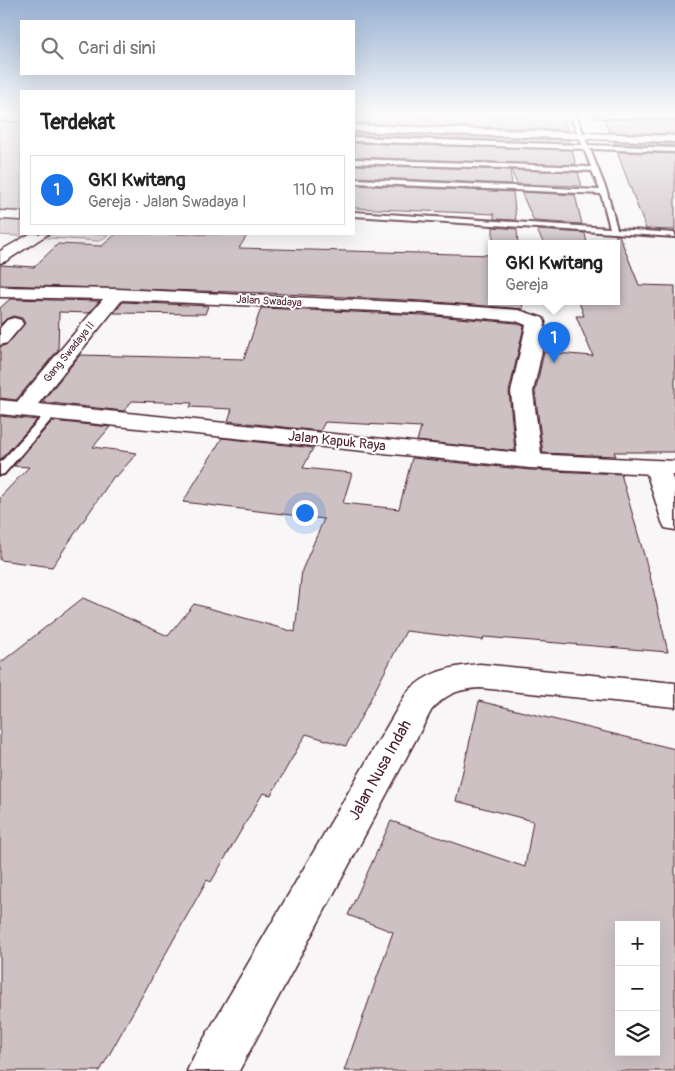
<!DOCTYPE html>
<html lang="id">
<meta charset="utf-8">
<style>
body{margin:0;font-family:Pangolin,sans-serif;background:#f2f2f2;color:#222}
.controls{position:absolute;right:15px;bottom:15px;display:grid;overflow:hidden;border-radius:0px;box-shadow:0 5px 20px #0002}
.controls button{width:45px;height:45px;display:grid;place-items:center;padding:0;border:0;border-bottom:1px solid #e0e0e0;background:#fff;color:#222;font:25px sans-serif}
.you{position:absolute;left:304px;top:512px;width:18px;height:18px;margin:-12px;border:4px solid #fff;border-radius:50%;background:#1a73e8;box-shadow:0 0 0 8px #1a73e833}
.badge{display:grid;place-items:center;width:32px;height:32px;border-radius:50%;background:#1a73e8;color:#fff;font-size:16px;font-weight:700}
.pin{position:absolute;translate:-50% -41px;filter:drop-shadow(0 1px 2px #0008)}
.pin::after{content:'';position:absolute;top:26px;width:18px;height:15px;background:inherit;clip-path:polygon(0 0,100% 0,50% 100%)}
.popup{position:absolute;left:488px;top:240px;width:132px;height:65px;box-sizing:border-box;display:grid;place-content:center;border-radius:0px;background:#fff;filter:drop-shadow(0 1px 4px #0005);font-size:16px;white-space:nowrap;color:#767676}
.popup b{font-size:19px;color:#222}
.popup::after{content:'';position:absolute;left:50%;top:100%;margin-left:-10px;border:10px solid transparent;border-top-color:#fff}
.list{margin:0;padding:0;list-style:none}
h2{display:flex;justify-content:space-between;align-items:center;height:65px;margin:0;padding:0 20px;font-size:21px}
h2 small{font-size:16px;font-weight:400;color:#767676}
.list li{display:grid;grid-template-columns:32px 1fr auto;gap:15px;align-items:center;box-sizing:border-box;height:70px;margin:0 10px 10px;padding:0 10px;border:1px solid #e0e0e0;border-radius:0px}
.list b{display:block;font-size:19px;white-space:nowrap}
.list p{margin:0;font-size:16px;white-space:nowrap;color:#767676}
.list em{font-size:16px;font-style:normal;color:#767676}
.icon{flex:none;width:28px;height:28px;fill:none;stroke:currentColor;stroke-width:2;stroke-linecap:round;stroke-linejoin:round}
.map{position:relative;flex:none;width:675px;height:1071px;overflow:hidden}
.search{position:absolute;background:#fff;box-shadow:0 5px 20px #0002;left:20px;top:20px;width:335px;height:55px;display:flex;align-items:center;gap:12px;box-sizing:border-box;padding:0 18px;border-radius:0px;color:#767676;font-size:19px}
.panel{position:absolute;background:#fff;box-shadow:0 5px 20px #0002;left:20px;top:90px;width:335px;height:145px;border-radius:0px}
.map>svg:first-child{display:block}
.green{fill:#ded6d9;stroke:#947a82}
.building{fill:#cdc1c4;stroke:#4a1f2b;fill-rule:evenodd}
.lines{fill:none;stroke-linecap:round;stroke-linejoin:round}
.lane-casing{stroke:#4a1f2b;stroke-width:4}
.street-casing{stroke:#4a1f2b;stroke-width:3}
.secondary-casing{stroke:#4a1f2b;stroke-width:3}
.lane{fill:#fff;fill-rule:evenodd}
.street{fill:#fff;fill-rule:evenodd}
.secondary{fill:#fff;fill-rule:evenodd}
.labels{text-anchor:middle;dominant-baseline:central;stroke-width:4;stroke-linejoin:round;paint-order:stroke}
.far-street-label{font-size:11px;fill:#4a1f2b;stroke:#fff}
.street-label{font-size:14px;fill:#4a1f2b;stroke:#fff}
.near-street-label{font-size:16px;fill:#4a1f2b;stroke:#fff}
</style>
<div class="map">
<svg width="675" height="1071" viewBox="0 0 675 1071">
<rect width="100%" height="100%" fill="#f8f6f7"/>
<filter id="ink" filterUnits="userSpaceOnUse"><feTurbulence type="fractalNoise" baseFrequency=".02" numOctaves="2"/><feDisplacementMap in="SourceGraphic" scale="10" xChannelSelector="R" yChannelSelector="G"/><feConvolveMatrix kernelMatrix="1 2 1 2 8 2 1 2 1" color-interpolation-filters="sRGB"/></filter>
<g filter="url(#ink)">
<path class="green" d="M0 115H21V234H110L99 241 0 235Z"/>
<path class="building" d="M354 115 563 116 567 130 354 123Z
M604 119 675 121V134L609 132Z
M354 133 570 140V143L354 135Z
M613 142 675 144V146L614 144Z
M354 143 572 150 576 165 354 157Z
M617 152 675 154V230L646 229Z
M354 165 510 170 512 184 354 177Z
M511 170 578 172 582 186 517 184Z
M354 185 513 192 516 220 494 219V214L354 208Z
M521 192 575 195 582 224 534 221Z
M493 227 517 229 518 244H493Z
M537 230 585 233 587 244H544Z
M116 234H248L239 248 492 255V302H522L523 309 423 301 266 293 0 285V265L34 267 58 244 102 246Z
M616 235H619L639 285 675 286V452H614L616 456 543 453 535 392 544 352 593 356 576 316H584L579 302H616Z
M10 299 99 301 89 313 59 312 58 350 16 400 0 398V347L8 344 25 323 22 318 13 316 6 319 0 325V308Z
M123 302 208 306 205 314 114 313Z
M261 308 423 315 516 323 524 326 509 392 515 451 417 441 421 427 325 422 320 431 228 421 232 409 190 407 192 403 132 401 124 411 42 402 80 355 244 359Z
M0 416 37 420 0 460Z
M52 421 110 427 93 447 137 453 117 476H114L52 567 0 560V497L29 467 14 466Z
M222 438 313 448 303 468 352 473 343 503 399 509 412 458 530 470 621 474 650 576 668 652 484 637 483 640 406 631 346 746 306 734 271 795 263 793 211 882 207 880 100 1071H0V663L83 598 168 636 194 604 295 632 302 570 324 519 183 502Z
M479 701 675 749V1071H344L393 932 348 915 391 821 525 867 533 821 456 801ZM619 925H656V1052H619Z"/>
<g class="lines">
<defs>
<path id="lane" d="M570 115H576L588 145 675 148V152L590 149 607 192 617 229 675 233V237L354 216V212L610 228 601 194 354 183V179L600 190 592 171 354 163V159L591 167 584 149 354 141V137L582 145Z
M595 115H675V119L597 117Z
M0 116 21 117V121L0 120Z
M52 409 56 410V414L4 474 0 475V463L48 410Z"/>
<path id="street" d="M354 125 675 136V142L354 131Z
M0 211 21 212V220L0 219Z
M30 234H48L6 261 0 263V251Z
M0 287 117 289 423 303 519 310 543 318 545 322 542 351 533 392 542 461 539 466 530 468 521 466 518 461 511 392 526 325 516 321 423 313 122 300 30 414 22 416 14 414 11 409 103 299 0 297Z
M14 318 21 320 23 324 7 343 0 345V328L7 320Z
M657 461 666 463 675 484V530L665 528 662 522 645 468 648 463Z
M480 664 675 683V707L480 688C459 689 445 694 431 711L239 1071H187L195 1054 406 694C425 672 452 666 480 664Z"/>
<path id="secondary" d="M0 400 530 454 675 461V475L530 468 0 414Z"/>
</defs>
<use href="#lane" class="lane-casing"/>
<use href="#street" class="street-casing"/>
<use href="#secondary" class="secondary-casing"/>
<use href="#lane" class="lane"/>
<use href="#street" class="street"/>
<use href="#secondary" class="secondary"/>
</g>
</g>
<linearGradient id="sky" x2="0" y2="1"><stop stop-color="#97b1d2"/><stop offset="0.43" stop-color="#fcfbfb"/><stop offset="1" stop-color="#fcfbfb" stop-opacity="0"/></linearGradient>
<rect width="675" height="265" fill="url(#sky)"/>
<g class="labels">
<g class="far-street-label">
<text transform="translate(269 301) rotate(3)">Jalan Swadaya</text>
<text transform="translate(69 352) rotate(-51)">Gang Swadaya II</text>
</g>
<g class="street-label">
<text transform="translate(337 441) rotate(6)">Jalan Kapuk Raya</text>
</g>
<g class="near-street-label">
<text transform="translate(380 770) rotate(-61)">Jalan Nusa Indah</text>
</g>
</g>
</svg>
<div class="controls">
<button>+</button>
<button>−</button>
<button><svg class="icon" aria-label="layers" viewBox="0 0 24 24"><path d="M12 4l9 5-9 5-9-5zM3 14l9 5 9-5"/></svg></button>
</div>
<div class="you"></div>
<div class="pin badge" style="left:554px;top:363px">1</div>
<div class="popup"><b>GKI Kwitang</b>Gereja</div>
<div class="search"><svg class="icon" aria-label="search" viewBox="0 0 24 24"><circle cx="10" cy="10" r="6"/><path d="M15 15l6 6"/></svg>Cari di sini</div>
<section class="panel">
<h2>Terdekat<small></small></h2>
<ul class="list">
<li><span class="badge">1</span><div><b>GKI Kwitang</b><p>Gereja · Jalan Swadaya I</p></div><em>110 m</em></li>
</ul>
</section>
</div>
